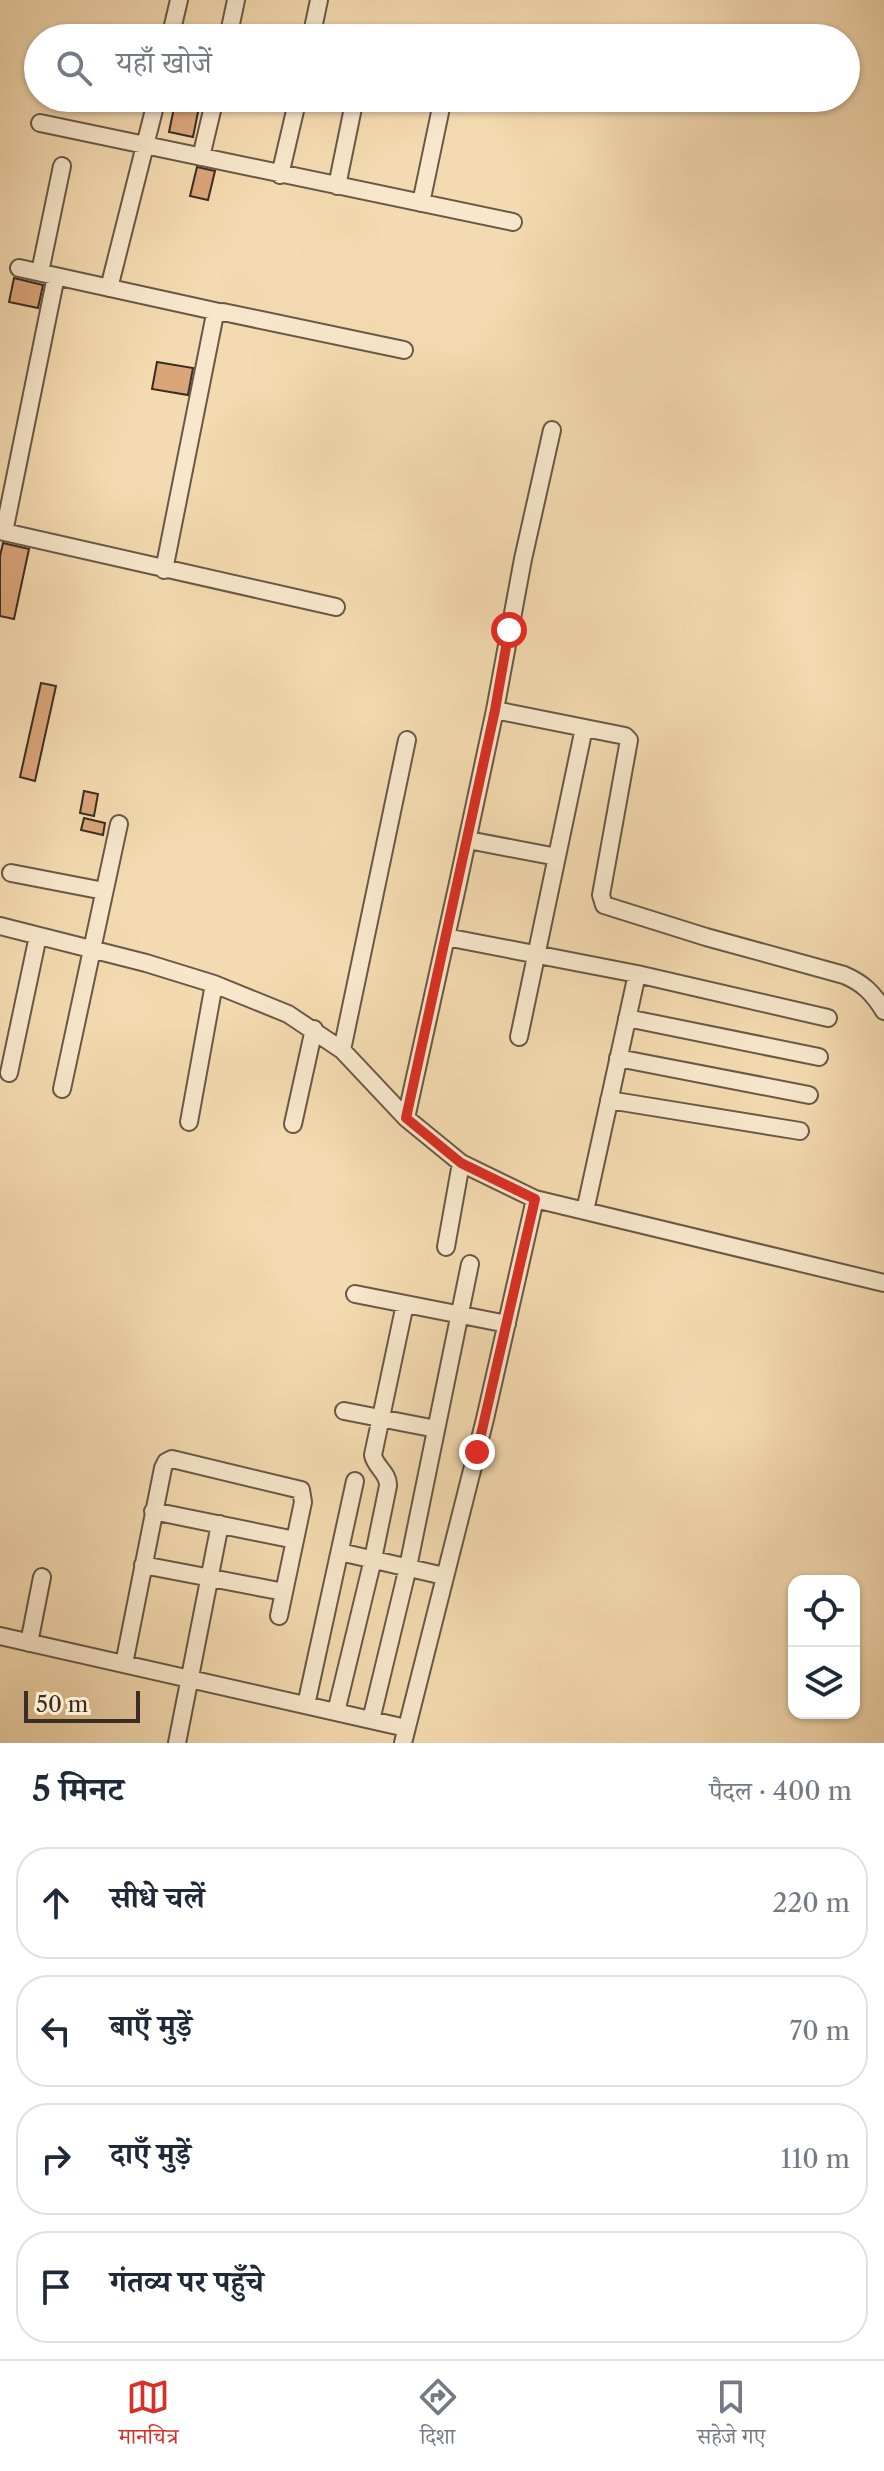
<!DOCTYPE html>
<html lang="hi">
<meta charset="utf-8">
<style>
body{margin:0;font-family:"Libre Caslon Text","Noto Serif Devanagari",serif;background:#f2f2f3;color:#1f2937}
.controls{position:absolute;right:24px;bottom:24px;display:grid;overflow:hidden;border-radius:16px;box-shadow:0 2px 6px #0004}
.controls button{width:72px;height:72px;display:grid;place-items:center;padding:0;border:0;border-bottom:2px solid #e0e1e3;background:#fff;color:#1f2937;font:40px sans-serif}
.scale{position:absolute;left:24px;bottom:20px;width:116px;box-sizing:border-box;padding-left:8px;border:4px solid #3b2d22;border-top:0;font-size:22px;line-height:28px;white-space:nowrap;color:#3b2d22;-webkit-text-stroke:6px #f8e7cc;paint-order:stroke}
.stop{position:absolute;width:24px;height:24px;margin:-18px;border:6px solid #d93025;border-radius:50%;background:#fff}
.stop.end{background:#d93025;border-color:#fff;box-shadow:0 2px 8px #0008}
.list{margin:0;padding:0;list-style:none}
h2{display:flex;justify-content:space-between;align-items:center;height:104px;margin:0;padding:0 32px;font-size:34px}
h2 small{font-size:26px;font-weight:400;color:#747a83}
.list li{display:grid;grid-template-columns:52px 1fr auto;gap:24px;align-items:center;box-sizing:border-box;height:112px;margin:0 16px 16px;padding:0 16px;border:2px solid #e0e1e3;border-radius:32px}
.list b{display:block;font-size:30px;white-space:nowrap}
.list em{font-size:26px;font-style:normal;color:#747a83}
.icon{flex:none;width:44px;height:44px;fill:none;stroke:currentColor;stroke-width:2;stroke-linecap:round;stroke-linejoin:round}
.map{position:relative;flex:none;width:884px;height:1743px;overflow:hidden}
.search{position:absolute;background:#fff;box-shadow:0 2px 6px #0004;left:24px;right:24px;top:24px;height:88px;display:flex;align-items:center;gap:20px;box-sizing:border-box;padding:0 28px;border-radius:44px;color:#747a83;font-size:30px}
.sheet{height:616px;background:#fff}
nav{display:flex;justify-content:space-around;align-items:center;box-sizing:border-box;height:112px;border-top:2px solid #e0e1e3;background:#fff;font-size:22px;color:#747a83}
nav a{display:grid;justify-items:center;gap:4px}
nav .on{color:#d93025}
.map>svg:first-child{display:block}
.building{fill:#dba57a;stroke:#3b2d22;stroke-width:2}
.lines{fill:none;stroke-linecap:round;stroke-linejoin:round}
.minor-casing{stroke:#695846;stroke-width:20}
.minor{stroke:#f8e7cc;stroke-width:16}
.route{stroke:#d93025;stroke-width:10}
</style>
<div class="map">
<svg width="884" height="1743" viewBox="0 0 884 1743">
<rect width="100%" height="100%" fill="#f4dab0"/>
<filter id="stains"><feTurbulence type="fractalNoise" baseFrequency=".0025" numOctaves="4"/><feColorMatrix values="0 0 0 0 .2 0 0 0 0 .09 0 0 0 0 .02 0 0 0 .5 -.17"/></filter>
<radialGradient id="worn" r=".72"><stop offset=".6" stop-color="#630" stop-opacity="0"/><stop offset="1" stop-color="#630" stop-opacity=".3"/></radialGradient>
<path class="building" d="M176 98 200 102 193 137 169 132Z
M197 167 215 171 208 200 190 196Z
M14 278 43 285 38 308 9 302Z
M157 362 193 368 188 395 152 389Z
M3 543 29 549 14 619 0 616V556Z
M41 683 56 686 35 781 20 777Z
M84 791 98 794 94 816 80 813Z
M84 818 105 823 103 835 81 830Z"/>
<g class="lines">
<defs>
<path id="minor" d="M170 38 179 0
M228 38 236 0
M311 38 319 0
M40 123 513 222
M201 157 215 98
M280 175 298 98
M337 186 355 98
M421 203 443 98
M19 268 219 312
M40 272 62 166
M109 288 157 98
M0 531 336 607
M4 532 56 276
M164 570 215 314 223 312 404 350
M495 710 625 736 629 740 601 895 604 905 706 937 844 975C863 983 873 993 884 1011
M468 840 557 857
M11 873 104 891
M0 926 146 963 214 984 288 1014 342 1050 406 1118 461 1163 535 1199 884 1283
M446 937 637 974 828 1018
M627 1018 819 1057
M519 1037 584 728
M342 1050 407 740
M618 1058 809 1095
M9 1073 38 936
M62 1089 119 824
M609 1100 800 1131
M406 1118 458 883 495 710 523 559 552 430
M189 1122 214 984
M293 1124 314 1029
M585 1211 637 974
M446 1247 461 1163
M355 1294 507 1324
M344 1411 436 1429
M153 1511 295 1540
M340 1552 444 1576
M143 1565 284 1592
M0 1636 406 1728
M29 1643 42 1577
M124 1664 163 1468 166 1462 172 1459 301 1490 303 1502 279 1616
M306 1705 355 1481
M336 1712 373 1559 388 1486C389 1473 375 1467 373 1455L405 1304
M371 1720 408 1567 470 1264
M177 1743 220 1524
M403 1743 485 1419 535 1199"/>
</defs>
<use href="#minor" class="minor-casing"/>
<use href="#minor" class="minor"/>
</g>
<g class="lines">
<path class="route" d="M477 1452 535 1199 461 1163 406 1118 495 710 509 630"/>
</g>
<rect width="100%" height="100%" filter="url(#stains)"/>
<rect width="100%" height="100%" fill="url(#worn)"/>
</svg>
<div class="controls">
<button><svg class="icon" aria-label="locate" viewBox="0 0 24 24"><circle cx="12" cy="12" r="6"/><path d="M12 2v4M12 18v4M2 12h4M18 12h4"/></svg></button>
<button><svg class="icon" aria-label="layers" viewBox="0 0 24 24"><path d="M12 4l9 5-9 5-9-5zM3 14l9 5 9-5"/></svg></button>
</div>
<div class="scale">50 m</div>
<div class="stop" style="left:509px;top:630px"></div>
<div class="stop end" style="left:477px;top:1452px"></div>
<div class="search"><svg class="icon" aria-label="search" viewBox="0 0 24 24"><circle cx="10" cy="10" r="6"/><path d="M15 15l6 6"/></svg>यहाँ खोजें</div>
</div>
<section class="sheet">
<h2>5 मिनट<small>पैदल · 400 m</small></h2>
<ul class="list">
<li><svg class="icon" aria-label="ahead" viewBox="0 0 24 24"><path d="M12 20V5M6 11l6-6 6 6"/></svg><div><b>सीधे चलें</b></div><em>220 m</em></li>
<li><svg class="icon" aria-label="left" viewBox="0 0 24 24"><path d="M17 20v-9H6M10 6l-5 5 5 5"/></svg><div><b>बाएँ मुड़ें</b></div><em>70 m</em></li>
<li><svg class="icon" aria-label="right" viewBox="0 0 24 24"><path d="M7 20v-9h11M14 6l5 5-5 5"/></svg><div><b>दाएँ मुड़ें</b></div><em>110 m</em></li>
<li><svg class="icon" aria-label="arrive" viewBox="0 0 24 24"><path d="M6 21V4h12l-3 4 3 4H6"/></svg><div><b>गंतव्य पर पहुँचे</b></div></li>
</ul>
</section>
<nav>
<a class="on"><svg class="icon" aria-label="map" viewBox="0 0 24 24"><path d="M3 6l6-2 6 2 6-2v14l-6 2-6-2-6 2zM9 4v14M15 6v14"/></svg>मानचित्र</a>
<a><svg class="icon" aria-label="directions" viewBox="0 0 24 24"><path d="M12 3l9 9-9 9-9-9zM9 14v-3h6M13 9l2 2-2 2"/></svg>दिशा</a>
<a><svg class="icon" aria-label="saved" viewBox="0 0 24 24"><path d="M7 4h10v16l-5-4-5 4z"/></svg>सहेजे गए</a>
</nav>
